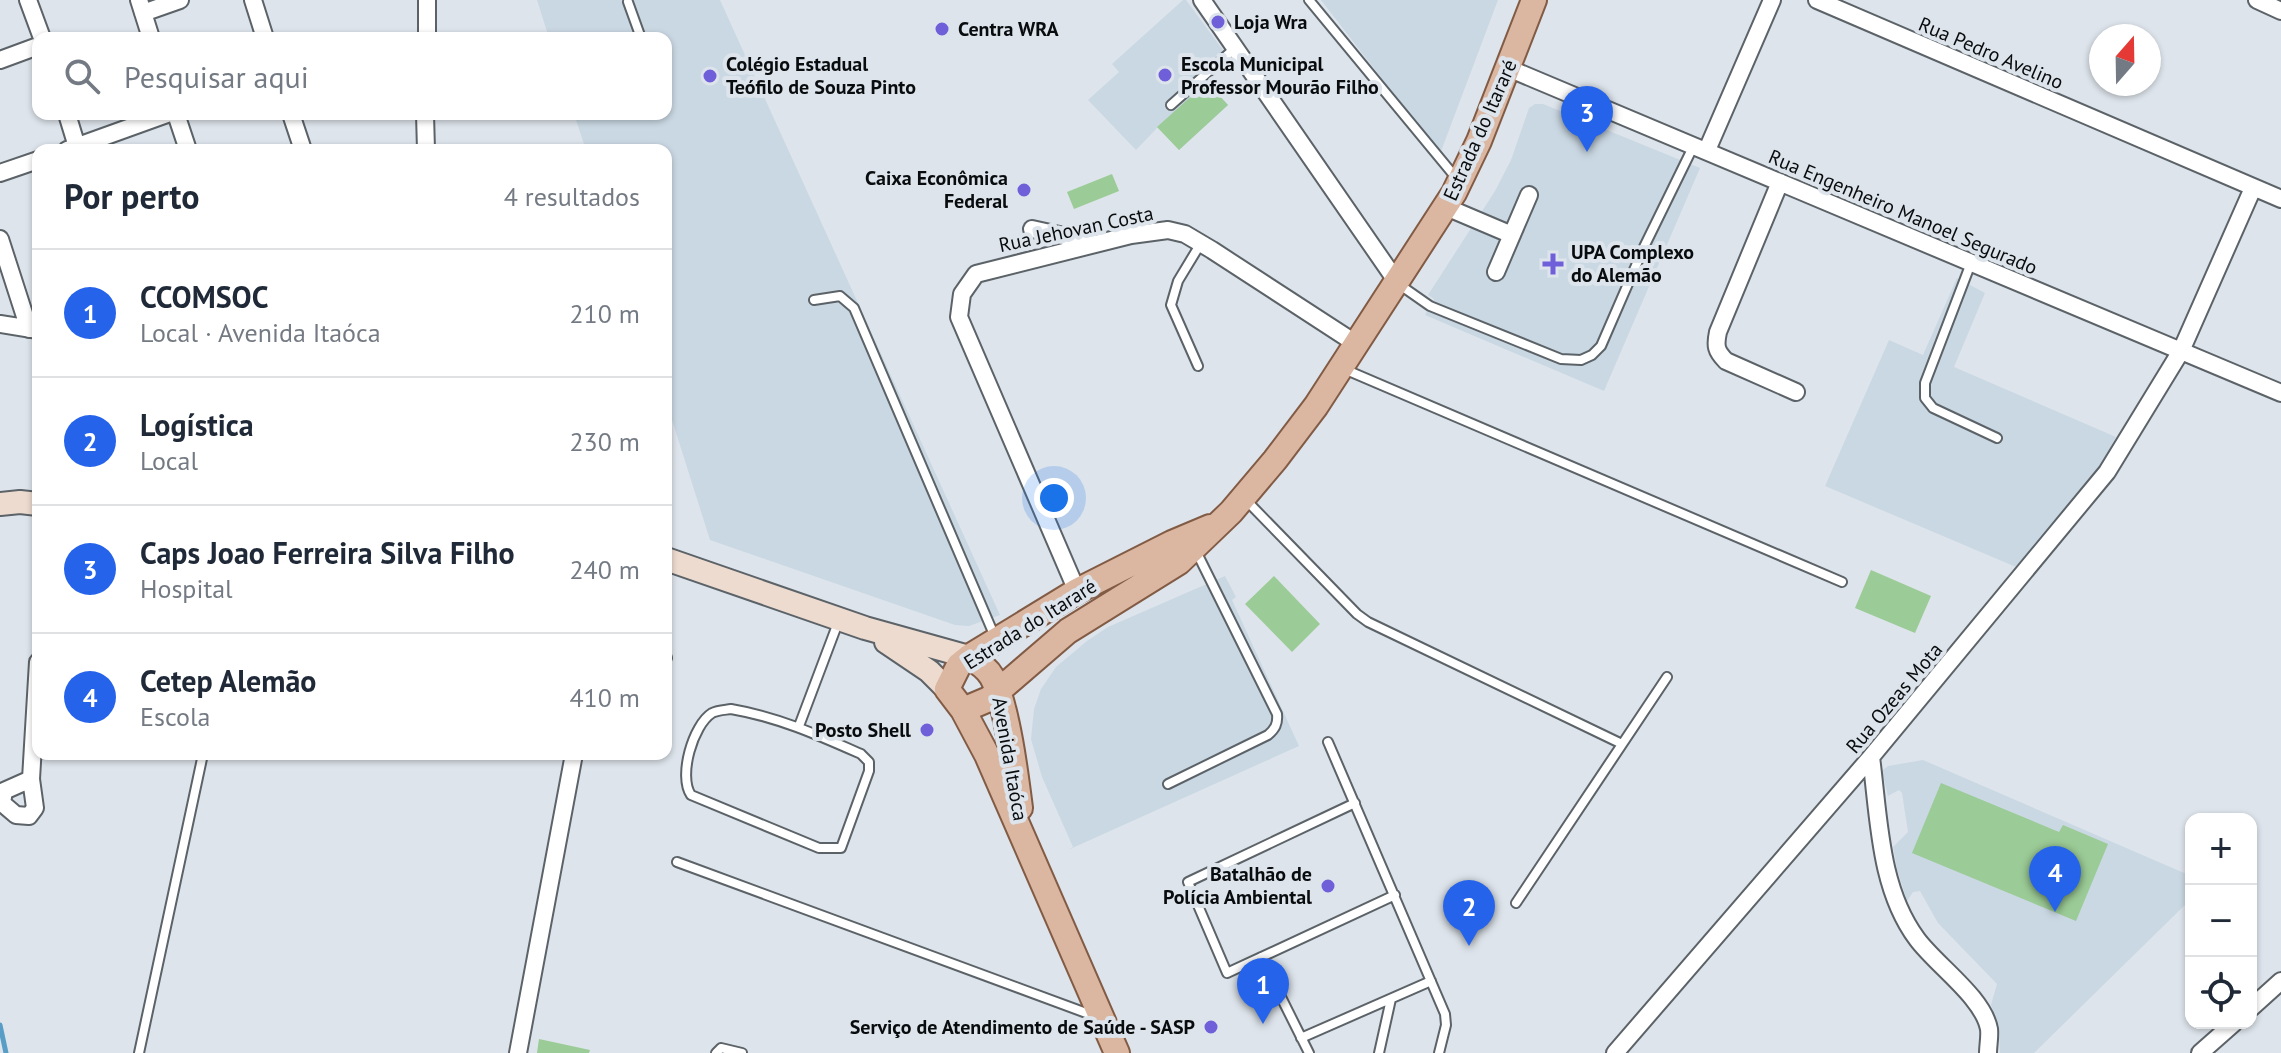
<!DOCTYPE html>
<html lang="pt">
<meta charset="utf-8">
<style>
body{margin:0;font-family:"PT Sans",sans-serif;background:#f6f6f7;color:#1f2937}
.controls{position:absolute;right:24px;bottom:24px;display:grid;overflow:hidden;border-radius:16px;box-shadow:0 2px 6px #0004}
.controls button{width:72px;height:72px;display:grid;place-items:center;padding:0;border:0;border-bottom:2px solid #e0e1e3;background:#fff;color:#1f2937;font:40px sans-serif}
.compass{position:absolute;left:2089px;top:24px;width:72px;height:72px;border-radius:50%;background:#fff;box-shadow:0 2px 6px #0004;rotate:20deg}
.you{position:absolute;left:1054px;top:498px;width:28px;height:28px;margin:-20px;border:6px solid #fff;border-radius:50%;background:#1a73e8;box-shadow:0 0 0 12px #1a73e833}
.badge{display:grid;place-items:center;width:52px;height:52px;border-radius:50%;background:#2563eb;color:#fff;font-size:26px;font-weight:700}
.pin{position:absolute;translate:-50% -66px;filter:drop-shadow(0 2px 4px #0008)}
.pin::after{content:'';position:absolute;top:42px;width:28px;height:24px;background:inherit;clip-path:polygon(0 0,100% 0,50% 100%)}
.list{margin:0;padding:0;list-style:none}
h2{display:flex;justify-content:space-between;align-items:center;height:104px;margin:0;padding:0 32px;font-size:34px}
h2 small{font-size:26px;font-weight:400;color:#747a83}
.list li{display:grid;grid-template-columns:52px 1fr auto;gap:24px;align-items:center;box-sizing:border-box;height:128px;padding:0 32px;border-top:2px solid #e0e1e3}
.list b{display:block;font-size:30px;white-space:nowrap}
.list p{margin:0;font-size:26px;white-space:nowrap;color:#747a83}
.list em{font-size:26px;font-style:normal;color:#747a83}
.icon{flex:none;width:44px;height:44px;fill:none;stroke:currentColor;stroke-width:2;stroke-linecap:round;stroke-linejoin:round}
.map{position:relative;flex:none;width:2281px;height:1053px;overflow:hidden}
.search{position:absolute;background:#fff;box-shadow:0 2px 6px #0004;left:32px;top:32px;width:640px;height:88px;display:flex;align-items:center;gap:20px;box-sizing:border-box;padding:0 28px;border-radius:16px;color:#747a83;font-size:30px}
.panel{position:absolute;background:#fff;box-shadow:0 2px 6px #0004;left:32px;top:144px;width:640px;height:616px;border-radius:16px}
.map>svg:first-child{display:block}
.built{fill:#cad8e3}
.green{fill:#9bcb96}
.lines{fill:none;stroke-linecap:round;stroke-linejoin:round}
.stream{stroke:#589dc6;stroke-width:5}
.lane-casing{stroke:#5c6368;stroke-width:12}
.street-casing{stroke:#5c6368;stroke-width:20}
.secondary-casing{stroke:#5c6368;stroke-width:26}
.primary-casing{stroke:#825b45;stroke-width:28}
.lane{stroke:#fff;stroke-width:8}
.street{stroke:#fff;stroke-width:16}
.secondary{stroke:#eddbd0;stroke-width:22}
.primary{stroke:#dbb6a1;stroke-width:24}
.poi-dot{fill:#6f5fd9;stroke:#dde4eb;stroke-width:3}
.labels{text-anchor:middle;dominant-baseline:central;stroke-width:8;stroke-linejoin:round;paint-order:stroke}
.poi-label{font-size:20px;font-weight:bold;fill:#090c0e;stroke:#dde4eb;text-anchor:start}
.street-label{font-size:20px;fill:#090c0e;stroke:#dde4eb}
</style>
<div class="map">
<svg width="2281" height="1053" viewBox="0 0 2281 1053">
<rect width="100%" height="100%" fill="#dde4eb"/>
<path class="built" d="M537 0H720L1000 615 969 626 955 625 710 540 666 401V150H586L574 114H666V38H549Z
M1183 0H1186L1223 50 1220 54 1228 63 1207 82 1228 105 1179 150 1158 127 1136 150 1088 100 1119 72 1112 64Z
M1321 0H1498L1440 154 1403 106Z
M1535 104H1543L1700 168 1604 391 1425 315 1434 299 1428 295 1495 191 1511 160 1529 108Z
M1957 278 1985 293 1954 367 2116 437 2099 468 2016 567 1825 486 1889 340 1923 355Z
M1225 576 1236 597 1232 600 1299 746 1099 836 1068 850 1073 847 1042 777 1031 739 1034 709 1041 689 1056 667 1087 641 1108 627Z
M1923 760 2191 876V899L2034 1053H2000L1999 1027 1991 1005 1997 984 1938 923 1920 891 1913 892 1907 901 1897 869 1893 847 1908 832 1902 793 1899 790 1888 796 1882 771 1888 766Z"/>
<path class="green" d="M1207 82 1228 105 1179 150 1157 127Z
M1112 174 1119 191 1074 209 1067 192Z
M1871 570 1931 596 1915 633 1855 608Z
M1274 576 1320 624 1292 652 1245 604Z
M1941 783 2059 832 2063 825 2108 844 2076 921 1912 853Z
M539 1039 590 1050 589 1053H537Z"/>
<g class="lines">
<path class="stream" d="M0 1025 6 1053"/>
<defs>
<path id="lane" d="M1309 0 1457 179
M628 2 641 38
M1171 105 1235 48
M1971 263 1925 383V398L1933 408 1997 438
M1400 285 1430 306 1561 359 1581 360 1592 355 1601 346 1644 247 1694 145
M814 300 840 296 854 308 995 637
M1198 366 1171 305 1178 281 1201 243
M1344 369 1842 582
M1244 498 1357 614 1368 622 1622 744
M666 655 667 658
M731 709C778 717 818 735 861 754L869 762V771L841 848H819L691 795C678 776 693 725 712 713 718 710 725 710 731 709Z
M799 726 839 620
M1328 742 1445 1014 1446 1025 1439 1053
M1168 784 1268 735C1275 729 1278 724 1277 714L1196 551
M1355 803 1188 882 1227 973 1395 895
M677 862 1097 1017
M1516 903 1667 677
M1261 957 1309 1053
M1301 1038 1431 981
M139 1053 203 754
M716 1053 721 1048 742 1053
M1379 1053 1391 999"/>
<path id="street" d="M28 0 42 38
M139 0 151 38
M253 0 265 38
M1202 0 1397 282
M1817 0 2281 199
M2257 0 2281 11
M143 13 180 0
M427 38V0
M0 60 38 46
M1508 68 2281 393
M67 114 78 150
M176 114 188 150
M291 114 303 150
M425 114 426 150
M67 150 167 114
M1707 150 1772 0
M0 173 38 160
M1780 182 1718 332C1715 346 1716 351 1726 361L1796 392
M1446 207 1512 235
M1032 229 1091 242
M0 239 29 329
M1496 272 1529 195
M0 324 38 330
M1077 591 959 317 962 294 976 274 1131 235 1168 230 1185 234 1212 250 1355 343
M1871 757C1879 817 1879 888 1917 939 1936 965 1983 997 1989 1029 1990 1036 1988 1046 1988 1053
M31 779 4 791 2 803 16 815 29 816 35 808 31 779 38 662
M2251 1008 2281 981
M518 1053 574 754
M1615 1053 1871 757 2107 472 2181 351 2253 188
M2200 1053 2234 1023"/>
<path id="secondary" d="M0 504 20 502 38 504
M666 559 865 628 969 657
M886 642 929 671 947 689"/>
<path id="primary" d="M969 657C978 662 987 668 992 677 1007 704 1016 776 1020 808
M963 710 989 699 1068 631 1179 562 1231 512 1275 460 1316 406 1454 193 1479 141 1534 0
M1117 1053 987 755 963 710 947 689 959 665 969 657 1077 591 1172 543 1210 527"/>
</defs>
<use href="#lane" class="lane-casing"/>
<use href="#street" class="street-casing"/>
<use href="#secondary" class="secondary-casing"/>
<use href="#primary" class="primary-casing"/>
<use href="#lane" class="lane"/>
<use href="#street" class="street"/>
<use href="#secondary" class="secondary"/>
<use href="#primary" class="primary"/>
</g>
<g class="poi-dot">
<circle cx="1218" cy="22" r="8"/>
<circle cx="942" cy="29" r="8"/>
<circle cx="1165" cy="75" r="8"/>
<circle cx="710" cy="76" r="8"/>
<circle cx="1024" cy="190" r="8"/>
<path d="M1549 252h8v8h8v8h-8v8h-8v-8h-8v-8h8z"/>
<circle cx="927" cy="730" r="8"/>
<circle cx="1328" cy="886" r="8"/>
<circle cx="1211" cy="1027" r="8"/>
</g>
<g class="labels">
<g class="poi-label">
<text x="1234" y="22">Loja Wra</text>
<text x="958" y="29">Centra WRA</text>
<text x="726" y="64">Colégio Estadual<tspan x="726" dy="23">Teófilo de Souza Pinto</tspan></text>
<text x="1181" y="64">Escola Municipal<tspan x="1181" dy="23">Professor Mourão Filho</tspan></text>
<text x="1008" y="178" text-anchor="end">Caixa Econômica<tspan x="1008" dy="23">Federal</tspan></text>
<text x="1571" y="252">UPA Complexo<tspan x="1571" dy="23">do Alemão</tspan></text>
<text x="911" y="730" text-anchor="end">Posto Shell</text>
<text x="1312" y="874" text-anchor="end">Batalhão de<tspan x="1312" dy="23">Polícia Ambiental</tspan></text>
<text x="1195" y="1027" text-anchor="end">Serviço de Atendimento de Saúde - SASP</text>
</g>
<g class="street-label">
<text transform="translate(1991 53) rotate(23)">Rua Pedro Avelino</text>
<text transform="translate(1480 130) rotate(-66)">Estrada do Itararé</text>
<text transform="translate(1903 212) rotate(23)">Rua Engenheiro Manoel Segurado</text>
<text transform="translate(1076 229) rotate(-12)">Rua Jehovan Costa</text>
<text transform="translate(1030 624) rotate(-32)">Estrada do Itararé</text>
<text transform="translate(1894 698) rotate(-50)">Rua Ozeas Mota</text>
<text transform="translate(1010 759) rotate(80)">Avenida Itaóca</text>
</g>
</g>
</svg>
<div class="controls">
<button>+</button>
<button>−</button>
<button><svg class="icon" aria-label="locate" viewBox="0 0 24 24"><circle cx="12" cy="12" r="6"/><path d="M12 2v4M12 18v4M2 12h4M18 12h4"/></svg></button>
</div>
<svg class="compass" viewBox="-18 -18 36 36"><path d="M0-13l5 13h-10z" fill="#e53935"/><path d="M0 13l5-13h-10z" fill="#747a83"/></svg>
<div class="you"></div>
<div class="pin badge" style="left:1263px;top:1024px">1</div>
<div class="pin badge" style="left:1469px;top:946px">2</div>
<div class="pin badge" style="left:1587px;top:152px">3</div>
<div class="pin badge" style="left:2055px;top:912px">4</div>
<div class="search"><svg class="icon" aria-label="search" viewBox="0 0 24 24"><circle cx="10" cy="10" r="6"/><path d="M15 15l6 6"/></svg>Pesquisar aqui</div>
<section class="panel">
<h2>Por perto<small>4 resultados</small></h2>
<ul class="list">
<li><span class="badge">1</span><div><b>CCOMSOC</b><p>Local · Avenida Itaóca</p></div><em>210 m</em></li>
<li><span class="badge">2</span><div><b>Logística</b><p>Local</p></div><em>230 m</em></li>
<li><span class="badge">3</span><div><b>Caps Joao Ferreira Silva Filho</b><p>Hospital</p></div><em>240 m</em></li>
<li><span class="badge">4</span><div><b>Cetep Alemão</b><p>Escola</p></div><em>410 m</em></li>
</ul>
</section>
</div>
